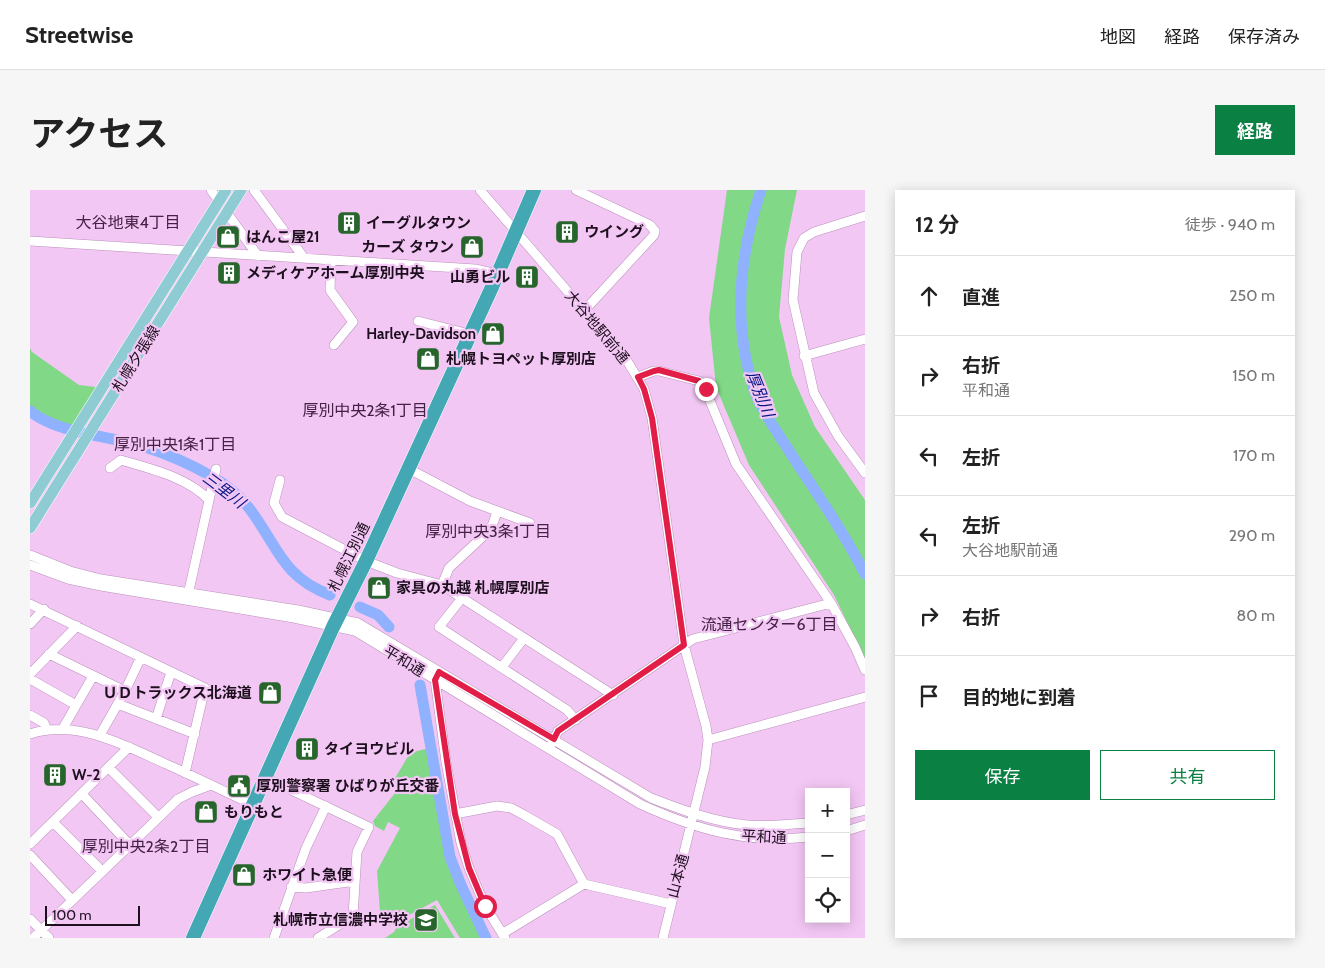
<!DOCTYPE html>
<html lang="ja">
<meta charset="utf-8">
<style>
body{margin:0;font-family:Cabin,"Noto Sans JP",sans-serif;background:#f6f6f6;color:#222}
.controls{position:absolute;right:15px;bottom:15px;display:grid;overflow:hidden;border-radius:0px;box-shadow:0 2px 12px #0003}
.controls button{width:45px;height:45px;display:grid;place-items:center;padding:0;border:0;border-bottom:1px solid #e0e0e0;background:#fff;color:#222;font:25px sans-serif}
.scale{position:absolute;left:15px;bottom:12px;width:95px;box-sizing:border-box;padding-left:5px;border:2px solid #1e0f1f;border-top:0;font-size:14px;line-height:18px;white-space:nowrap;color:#1e0f1f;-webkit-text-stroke:4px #f3c7f4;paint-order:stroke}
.stop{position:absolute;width:15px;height:15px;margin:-11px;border:4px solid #e11d48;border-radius:50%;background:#fff}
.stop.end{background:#e11d48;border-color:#fff;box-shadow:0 1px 5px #0008}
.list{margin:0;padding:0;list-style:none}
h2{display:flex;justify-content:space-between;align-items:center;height:65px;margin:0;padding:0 20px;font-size:21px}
h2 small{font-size:16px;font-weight:400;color:#767676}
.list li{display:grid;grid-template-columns:32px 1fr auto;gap:15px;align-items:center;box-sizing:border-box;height:80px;padding:0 20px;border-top:1px solid #e0e0e0}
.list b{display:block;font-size:19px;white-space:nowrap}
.list p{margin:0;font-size:16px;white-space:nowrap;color:#767676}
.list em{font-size:16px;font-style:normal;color:#767676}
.actions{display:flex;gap:10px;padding:15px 20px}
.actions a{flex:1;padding:11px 0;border:1px solid #0b8043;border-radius:0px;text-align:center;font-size:18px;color:#0b8043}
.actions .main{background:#0b8043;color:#fff}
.icon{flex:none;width:28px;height:28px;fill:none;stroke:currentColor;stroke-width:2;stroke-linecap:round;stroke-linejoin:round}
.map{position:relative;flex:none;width:835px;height:748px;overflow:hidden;border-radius:0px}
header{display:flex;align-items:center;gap:30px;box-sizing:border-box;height:70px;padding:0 25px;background:#fff;border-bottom:1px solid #e0e0e0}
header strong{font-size:24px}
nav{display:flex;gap:28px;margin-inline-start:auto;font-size:18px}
.intro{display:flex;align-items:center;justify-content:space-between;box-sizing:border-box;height:120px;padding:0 30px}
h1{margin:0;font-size:35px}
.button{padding:12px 22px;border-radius:0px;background:#0b8043;color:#fff;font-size:18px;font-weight:700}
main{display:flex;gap:30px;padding:0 30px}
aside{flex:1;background:#fff;border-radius:0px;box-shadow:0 2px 12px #0003}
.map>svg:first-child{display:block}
.green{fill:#81d887}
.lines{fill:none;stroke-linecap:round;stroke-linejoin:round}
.river{stroke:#8fb1fe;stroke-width:11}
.minor-casing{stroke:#ba90bb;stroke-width:10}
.major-casing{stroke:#fff;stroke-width:12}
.highway-casing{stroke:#fff;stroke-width:15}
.minor{stroke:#fff;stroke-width:9}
.major{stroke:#8ecbd2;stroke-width:11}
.highway{stroke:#43a8b4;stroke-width:14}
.route{stroke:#e11d48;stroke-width:6}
.labels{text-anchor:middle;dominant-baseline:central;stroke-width:4.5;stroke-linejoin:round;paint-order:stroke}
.poi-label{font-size:15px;font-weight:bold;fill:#1e0f1f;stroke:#f3c7f4;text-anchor:start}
.street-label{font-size:15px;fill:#1e0f1f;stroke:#f3c7f4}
.neighbourhood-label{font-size:16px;fill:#442145;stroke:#f3c7f4}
.water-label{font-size:16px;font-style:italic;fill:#061684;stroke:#f3c7f4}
</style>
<header>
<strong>Streetwise</strong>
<nav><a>地図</a><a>経路</a><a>保存済み</a></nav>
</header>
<div class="intro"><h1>アクセス</h1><a class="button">経路</a></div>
<main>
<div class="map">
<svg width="835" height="748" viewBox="0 0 835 748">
<rect width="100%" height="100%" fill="#f3c7f4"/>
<path class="green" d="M697 0H767L755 59 749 127 762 185 785 237 835 310V469L804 405 719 275 686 197 679 128Z
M0 158 2 162 49 195 66 197 45 237 0 223Z
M399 558 429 695 447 739 453 748H430L407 710 357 737 350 722 347 681 370 638 358 632 354 641 345 636 343 631 365 603 364 590 380 563Z
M405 715 425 748H355L364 742 367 737Z"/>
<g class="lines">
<path class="river" d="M731 0C709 66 702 138 726 205 735 227 751 247 763 267 788 305 814 343 835 384
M0 221C25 243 79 246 112 256 135 263 160 274 181 286 195 294 210 306 219 318 248 356 251 386 300 405
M330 417 348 425 359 437
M390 495 420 667 431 695 456 748"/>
<defs>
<path id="minor" d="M181 0 189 11
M224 0 274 68
M450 0 596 169 614 199 622 228 654 455 676 536 678 550 675 577 633 748
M546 0 620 35 625 41 624 45 554 121
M197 23 228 66
M835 26 784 42 774 48 767 62 763 110 784 203 808 246 835 283
M0 51 445 79 467 84
M301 70 300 100 323 132 304 155
M388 131 439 144
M774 166 835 149
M608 187 624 181H629L669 191 673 194 706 274 801 413 825 457 835 480
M80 278 91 270C121 279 157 287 179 310
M379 279 440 311 500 333
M250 290 244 313 252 327 336 371 367 383 412 395 432 408 583 505
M0 365 40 381 71 389 268 420 328 433 621 608C652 620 684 632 717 635 738 637 758 634 779 633
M0 375 38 389 71 396 264 428 325 441 610 614C667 640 716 654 779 647
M412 395 419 378 461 339 467 322
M158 405 186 279
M432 408 409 437 537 520 546 530
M0 414 175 498 155 583
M0 434 14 419
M19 464 95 501
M472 477 494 448
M0 484 47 436
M407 486 405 489 416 572 431 653 439 678 455 716 475 748
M0 489 46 515
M88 514 165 544
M0 525 14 533 17 540
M126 529 141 482
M32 540 63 486
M0 544C48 529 94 555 136 574 165 587 194 601 223 615
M70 545 95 501 111 467
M678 550 835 507
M522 553 528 541 663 449 801 413
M79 578 128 627
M236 588 339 637 327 662 323 726 288 748
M52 604 100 655
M425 624 467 616 481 618 494 625 527 644 554 694
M816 625 835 620
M23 632 72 681
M816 641 835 635
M0 654 99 557
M0 665 42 710
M261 697 276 698 325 691
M0 729 19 748
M472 744 554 694 641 714
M3 748 148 609 162 602 181 595
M244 748 276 658 296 616"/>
<path id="major" d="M0 313 196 0
M0 338 211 0"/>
<path id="highway" d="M163 748 303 437 336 371 462 97 504 0"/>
</defs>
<use href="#minor" class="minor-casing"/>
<use href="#major" class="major-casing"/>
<use href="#highway" class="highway-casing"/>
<use href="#minor" class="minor"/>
<use href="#major" class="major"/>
<use href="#highway" class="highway"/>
</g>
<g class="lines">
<path class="route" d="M455 716 439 678 425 624 405 490 409 482 524 549 528 541 654 455 622 228 614 199 608 187 624 181 629 180 669 191 676 199"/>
</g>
<defs>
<symbol id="building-square" viewBox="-11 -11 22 22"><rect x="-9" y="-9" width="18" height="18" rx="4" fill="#27652d" stroke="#f3c7f4"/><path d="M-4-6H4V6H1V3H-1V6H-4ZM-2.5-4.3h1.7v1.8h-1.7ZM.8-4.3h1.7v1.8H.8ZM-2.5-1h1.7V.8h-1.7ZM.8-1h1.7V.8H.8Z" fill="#fff"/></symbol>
<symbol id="shop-square" viewBox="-11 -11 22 22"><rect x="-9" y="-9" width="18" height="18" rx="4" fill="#27652d" stroke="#f3c7f4"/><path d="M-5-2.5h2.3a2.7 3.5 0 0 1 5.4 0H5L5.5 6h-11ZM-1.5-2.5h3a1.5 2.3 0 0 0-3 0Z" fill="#fff"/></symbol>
<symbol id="civic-square" viewBox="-11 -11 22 22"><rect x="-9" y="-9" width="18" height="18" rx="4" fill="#27652d" stroke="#f3c7f4"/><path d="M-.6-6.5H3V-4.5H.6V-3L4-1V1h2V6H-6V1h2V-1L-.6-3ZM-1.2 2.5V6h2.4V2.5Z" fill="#fff"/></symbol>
<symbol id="school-square" viewBox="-11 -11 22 22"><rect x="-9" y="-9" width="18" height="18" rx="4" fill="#27652d" stroke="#f3c7f4"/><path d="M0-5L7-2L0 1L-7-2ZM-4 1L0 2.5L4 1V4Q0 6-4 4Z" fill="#fff"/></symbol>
</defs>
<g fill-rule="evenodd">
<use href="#building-square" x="305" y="19" width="28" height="28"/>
<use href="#building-square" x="523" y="28" width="28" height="28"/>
<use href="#shop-square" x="184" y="33" width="28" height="28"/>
<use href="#shop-square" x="428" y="43" width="28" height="28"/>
<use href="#building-square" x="185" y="69" width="28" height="28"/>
<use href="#building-square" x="483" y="73" width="28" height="28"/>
<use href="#shop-square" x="449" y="130" width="28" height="28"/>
<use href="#shop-square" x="384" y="155" width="28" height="28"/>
<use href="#shop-square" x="335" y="384" width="28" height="28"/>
<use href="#shop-square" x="226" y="489" width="28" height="28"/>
<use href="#building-square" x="263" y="545" width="28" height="28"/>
<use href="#building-square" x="11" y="571" width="28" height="28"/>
<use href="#civic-square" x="195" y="582" width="28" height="28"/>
<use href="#shop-square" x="162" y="608" width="28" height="28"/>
<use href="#shop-square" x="200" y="671" width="28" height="28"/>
<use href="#school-square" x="382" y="716" width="28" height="28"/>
</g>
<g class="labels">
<g class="poi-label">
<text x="336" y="33">イーグルタウン</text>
<text x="554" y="42">ウイング</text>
<text x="216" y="47">はんこ屋21</text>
<text x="424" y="57" text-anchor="end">カーズ タウン</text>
<text x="216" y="83">メディケアホーム厚別中央</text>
<text x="480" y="87" text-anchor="end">山勇ビル</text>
<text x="446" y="144" text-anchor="end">Harley-Davidson</text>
<text x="416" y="169">札幌トヨペット厚別店</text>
<text x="366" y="398">家具の丸越 札幌厚別店</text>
<text x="222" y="503" text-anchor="end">ＵＤトラックス北海道</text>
<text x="294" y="559">タイヨウビル</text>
<text x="42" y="585">W-2</text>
<text x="226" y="596">厚別警察署 ひばりが丘交番</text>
<text x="194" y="622">もりもと</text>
<text x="232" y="685">ホワイト急便</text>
<text x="378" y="730" text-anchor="end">札幌市立信濃中学校</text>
</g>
<g class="street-label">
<text transform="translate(567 137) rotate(50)">大谷地駅前通</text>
<text transform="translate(106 169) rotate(-58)">札幌夕張線</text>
<text transform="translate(319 367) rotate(-64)">札幌江別通</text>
<text transform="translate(374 471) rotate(31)">平和通</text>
<text transform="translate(734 647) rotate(3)">平和通</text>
<text transform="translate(648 686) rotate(-75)">山本通</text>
</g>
<g class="neighbourhood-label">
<text x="98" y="32">大谷地東4丁目</text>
<text x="335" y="220">厚別中央2条1丁目</text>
<text x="145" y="254">厚別中央1条1丁目</text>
<text x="458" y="341">厚別中央3条1丁目</text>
<text x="739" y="434">流通センター6丁目</text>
<text x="116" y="656">厚別中央2条2丁目</text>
</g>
<g class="water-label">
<text transform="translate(730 204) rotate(68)">厚別川</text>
<text transform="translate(194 300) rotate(37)">三里川</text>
</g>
</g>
</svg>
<div class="controls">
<button>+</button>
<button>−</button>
<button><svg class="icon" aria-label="locate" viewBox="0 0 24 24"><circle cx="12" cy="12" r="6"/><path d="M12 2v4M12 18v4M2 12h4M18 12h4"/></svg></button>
</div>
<div class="scale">100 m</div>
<div class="stop" style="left:455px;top:716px"></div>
<div class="stop end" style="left:676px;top:199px"></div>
</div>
<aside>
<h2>12 分<small>徒歩 · 940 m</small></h2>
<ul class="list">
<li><svg class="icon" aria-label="ahead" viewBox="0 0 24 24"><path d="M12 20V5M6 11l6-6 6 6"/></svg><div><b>直進</b></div><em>250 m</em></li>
<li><svg class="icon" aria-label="right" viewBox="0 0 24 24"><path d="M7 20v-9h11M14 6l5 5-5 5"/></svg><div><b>右折</b><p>平和通</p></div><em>150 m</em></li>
<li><svg class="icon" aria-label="left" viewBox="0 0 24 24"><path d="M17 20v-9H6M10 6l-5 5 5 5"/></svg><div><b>左折</b></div><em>170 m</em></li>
<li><svg class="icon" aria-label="left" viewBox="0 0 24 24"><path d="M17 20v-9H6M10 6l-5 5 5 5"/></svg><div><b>左折</b><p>大谷地駅前通</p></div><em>290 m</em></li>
<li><svg class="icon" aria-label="right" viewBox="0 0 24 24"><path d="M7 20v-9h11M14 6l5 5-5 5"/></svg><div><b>右折</b></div><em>80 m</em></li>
<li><svg class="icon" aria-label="arrive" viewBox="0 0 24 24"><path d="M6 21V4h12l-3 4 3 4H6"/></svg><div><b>目的地に到着</b></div></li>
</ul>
<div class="actions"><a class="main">保存</a><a>共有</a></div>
</aside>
</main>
